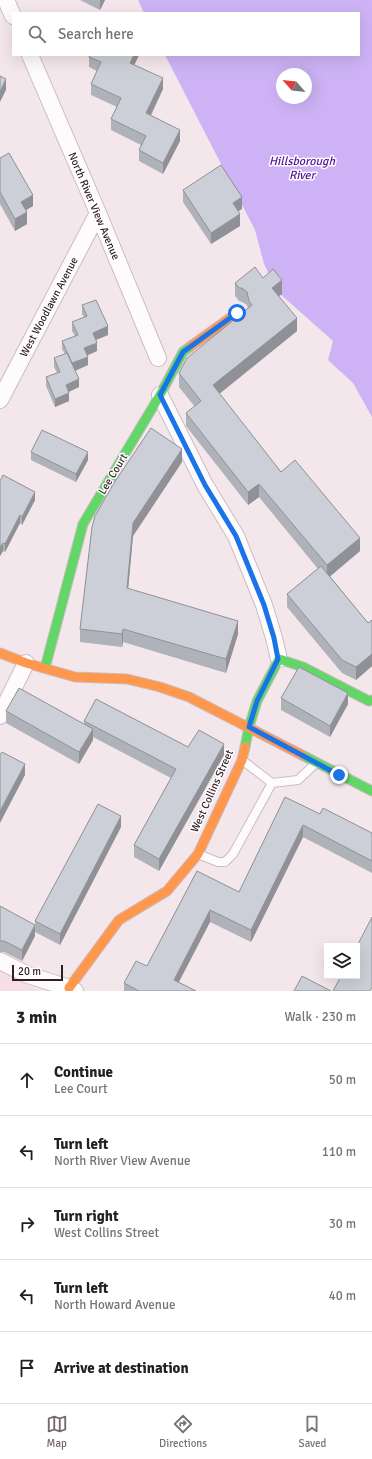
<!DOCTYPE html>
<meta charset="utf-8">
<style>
body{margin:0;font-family:Signika,sans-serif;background:#f2f2f2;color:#202124}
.controls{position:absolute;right:12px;bottom:12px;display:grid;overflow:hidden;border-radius:0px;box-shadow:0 4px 16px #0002}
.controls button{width:36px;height:36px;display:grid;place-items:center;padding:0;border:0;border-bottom:1px solid #e0e0e0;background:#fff;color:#202124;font:20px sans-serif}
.compass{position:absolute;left:276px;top:68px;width:36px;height:36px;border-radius:50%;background:#fff;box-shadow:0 4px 16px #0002;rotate:297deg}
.scale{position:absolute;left:12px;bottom:10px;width:51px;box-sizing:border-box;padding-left:4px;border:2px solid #321f25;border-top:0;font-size:11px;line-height:14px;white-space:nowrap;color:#321f25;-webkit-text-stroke:3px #fff;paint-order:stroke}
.stop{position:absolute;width:12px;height:12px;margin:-9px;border:3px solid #1a73e8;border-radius:50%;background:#fff}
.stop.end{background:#1a73e8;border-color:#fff;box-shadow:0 1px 4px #0008}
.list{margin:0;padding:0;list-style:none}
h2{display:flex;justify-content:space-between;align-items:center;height:52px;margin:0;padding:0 16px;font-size:17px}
h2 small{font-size:13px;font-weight:400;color:#757577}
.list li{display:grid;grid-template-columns:26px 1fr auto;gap:12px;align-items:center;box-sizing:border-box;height:72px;padding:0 16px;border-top:1px solid #e0e0e0}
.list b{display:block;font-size:15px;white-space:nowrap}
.list p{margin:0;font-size:13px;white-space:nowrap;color:#757577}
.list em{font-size:13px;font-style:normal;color:#757577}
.icon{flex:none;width:22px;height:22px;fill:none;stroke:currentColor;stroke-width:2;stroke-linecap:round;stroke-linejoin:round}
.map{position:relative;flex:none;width:372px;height:991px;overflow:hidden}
.search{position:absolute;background:#fff;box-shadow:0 4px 16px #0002;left:12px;right:12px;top:12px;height:44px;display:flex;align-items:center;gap:10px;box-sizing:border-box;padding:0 14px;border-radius:0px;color:#757577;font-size:15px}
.sheet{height:412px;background:#fff}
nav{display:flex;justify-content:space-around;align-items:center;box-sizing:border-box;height:56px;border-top:1px solid #e0e0e0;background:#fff;font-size:11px;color:#757577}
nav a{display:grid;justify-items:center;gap:2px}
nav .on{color:#76656a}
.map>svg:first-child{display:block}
.built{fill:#f7dde4}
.water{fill:#cdb3f5;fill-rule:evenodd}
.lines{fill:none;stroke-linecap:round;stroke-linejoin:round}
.lane-casing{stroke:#ccbcc1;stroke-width:10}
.street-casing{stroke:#ccbcc1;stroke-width:18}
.fast-casing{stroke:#ccbcc1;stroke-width:11}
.slow-casing{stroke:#ccbcc1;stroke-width:11}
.lane{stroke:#fdfbfc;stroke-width:8}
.street{stroke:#fdfbfc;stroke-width:16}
.fast{stroke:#63d668;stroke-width:9}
.slow{stroke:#ff974d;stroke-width:9}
.wall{fill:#afb2b9}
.shaded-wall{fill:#8f9196}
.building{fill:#cccfd7;stroke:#8f9196}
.route{stroke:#1a73e8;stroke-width:5}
.labels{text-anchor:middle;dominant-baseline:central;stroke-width:3;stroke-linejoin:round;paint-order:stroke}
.street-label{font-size:11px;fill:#321f25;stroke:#fff}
.water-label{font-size:12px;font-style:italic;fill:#57109d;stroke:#fff}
</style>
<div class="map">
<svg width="372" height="991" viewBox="0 0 372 991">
<rect width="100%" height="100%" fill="#f4e7eb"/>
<path class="built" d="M0 971 29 985 40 991H0Z"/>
<path class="water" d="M138 0H372V417L353 383 328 360 333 341 279 293 264 264 255 230 165 55H359V13H144ZM282 74H306V98H282Z"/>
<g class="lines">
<defs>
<path id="lane" d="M242 760 272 783
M198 854 218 862H225L233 854 272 783 298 780 315 764"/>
<path id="street" d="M6 0 13 16
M30 55 98 213 158 358
M160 395 205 485 236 536 264 605 274 638 279 659
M0 400 98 213
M0 716 26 663
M0 961 28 975 69 988 75 991"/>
<path id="fast" d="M45 668 83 524 160 395 183 352 191 346
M245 747 249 727 257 701 279 659 303 667 369 701 372 700
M302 755 372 791"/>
<path id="slow" d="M191 346 237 313
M0 653 26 663 75 677 127 679 160 687 189 697 302 755
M69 988 119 920 167 891 198 854 242 760 245 747"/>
</defs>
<use href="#lane" class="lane-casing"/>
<use href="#street" class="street-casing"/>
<use href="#fast" class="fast-casing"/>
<use href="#slow" class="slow-casing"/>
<use href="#lane" class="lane"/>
<use href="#street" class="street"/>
<use href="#fast" class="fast"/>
<use href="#slow" class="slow"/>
</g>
<path class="wall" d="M80 0H105L100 10Z
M139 55 134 65 163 89 151 116 180 141 163 174 139 161V150L141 145 111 130V119L117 107 91 95V84L97 71 89 67V57Z
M0 158 33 206 26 210 27 224 15 231 0 204Z
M183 190 242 209 238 211 240 226 211 244 183 202Z
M263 278 282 294 279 296 297 331 219 394 281 472 360 551 330 576 368 623 372 620V666L356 680 342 673 287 607V594L318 569 259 497 248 505 186 426V413L195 407 179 387V373L248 309 247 305 242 302 239 301 235 296V283Z
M82 305 108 335 96 340 97 351 87 355 88 365 75 371 79 387 69 392V401L55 407 46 386V377L57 373 54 367V358L65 354 62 349V341L75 336 72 331V322L84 317 82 314Z
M31 452 88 460 76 482 31 460Z
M182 462 133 536 128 589 238 634 226 673 123 642 122 647 80 642V629L92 527Z
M0 481 35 500 22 525 20 523 5 552 3 551 0 556Z
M281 698 348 704 330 737 281 710Z
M6 711 84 724V721L188 747 224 755 159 871 134 857V845L171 778 93 737V740L79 764 6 723Z
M285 797 320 814 372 833V873L303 837 251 942 210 922 179 982 196 991H124V983L147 966 197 871 239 892Z
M121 827 60 945 35 932V921Z
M0 906 35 936 22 961 4 952H0Z"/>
<path class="shaded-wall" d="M100 0H105L100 10Z
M134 55H139L130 74V63Z
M163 78V89L146 124V113Z
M6 79V90L0 102V92Z
M180 130V141L163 174V163Z
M33 195V206L21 213V202Z
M242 197V209L233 214V203Z
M27 212V224L15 231V219Z
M240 214V226L211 244V233Z
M282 280V294L272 301V288Z
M297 318V331L213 399V385Z
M108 326V335L93 341V333Z
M97 343V351L84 357V348Z
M88 357V365L72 372V363Z
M79 379V387L66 393V385Z
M69 393V401L55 407V399Z
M182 449V462L133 536 127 602V588L133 523Z
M88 452V460L76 482V474Z
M259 484V497L248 505V492Z
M35 492V500L22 525V517Z
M20 515V523L5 552V544Z
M360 538V551L327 579V565Z
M3 543V551L0 556V548Z
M238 621V634L226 673V659Z
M123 629V642L122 647V634Z
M372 654V666L356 680V667Z
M348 693V704L330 737V726Z
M93 729V740L79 764V752Z
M224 744V755L159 871V859Z
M25 764V775L0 823V811Z
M121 816V827L60 945V934Z
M303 825V837L251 942V930Z
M210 910V922L174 991V980Z
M35 925V936L22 961V950Z"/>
<path class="building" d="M90 55H134L130 63 163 78 146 113 180 130 163 163 139 150 146 136 111 119 121 98 91 84 101 62 89 57Z
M0 76 6 79 0 92Z
M9 153 33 195 21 202 27 212 15 219 0 192V158Z
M221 165 242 197 233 203 240 214 211 233 183 190Z
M255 267 263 278 273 269 282 280 272 288 297 318 213 385 281 472 295 460 360 538 327 565 259 484 248 492 186 413 201 401 179 373 187 358 252 305 249 301 247 292 242 288H239L235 283Z
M96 300 108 326 93 333 97 343 84 348 88 357 72 363 62 341 78 335 72 322 87 316 82 305Z
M67 353 79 379 66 385 69 393 55 399 46 377 60 372 54 358Z
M151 428 182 449 133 523 127 588 238 621 226 659 123 629 122 634 80 629 92 527 95 516 114 483Z
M42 430 88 452 76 474 31 452Z
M3 475 35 492 22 517 20 515 5 544 3 543 0 548V481Z
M321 566 368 623 372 620V654L356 667 342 660 287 594Z
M299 667 348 693 330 726 281 698Z
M19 688 93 729 79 752 6 711Z
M96 699 188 747 199 730 224 744 159 859 134 845 176 769 84 721Z
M2 752 25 764 0 811V755Z
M285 797 320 814 323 808 372 833V861L303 825 251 930 210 910 174 980 196 991H139L124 983 136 961 147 966 197 871 239 892Z
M98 804 121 816 60 934 35 921Z
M0 906 35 925 22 950 4 941H0Z
M372 917V987L370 991H333L341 976H357V946Z
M302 976 331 991H294Z"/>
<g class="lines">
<path class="route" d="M237 313 183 352 160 395 205 485 236 536 264 605 274 638 278 659 257 701 249 727 339 775"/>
</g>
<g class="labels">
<g class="street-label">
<text transform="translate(94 206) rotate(67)">North River View Avenue</text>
<text transform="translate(49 307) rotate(-62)">West Woodlawn Avenue</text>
<text transform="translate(113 474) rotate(-59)">Lee Court</text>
<text transform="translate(212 791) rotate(-66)">West Collins Street</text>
</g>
<g class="water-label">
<text x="302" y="161">Hillsborough<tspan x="302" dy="14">River</tspan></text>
</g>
</g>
</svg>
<div class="controls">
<button><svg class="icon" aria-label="layers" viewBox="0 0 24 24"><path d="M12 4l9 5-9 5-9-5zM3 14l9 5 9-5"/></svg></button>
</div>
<svg class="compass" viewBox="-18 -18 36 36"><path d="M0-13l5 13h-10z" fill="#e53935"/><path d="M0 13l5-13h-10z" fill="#757577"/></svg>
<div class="scale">20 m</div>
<div class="stop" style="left:237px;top:313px"></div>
<div class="stop end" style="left:339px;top:775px"></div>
<div class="search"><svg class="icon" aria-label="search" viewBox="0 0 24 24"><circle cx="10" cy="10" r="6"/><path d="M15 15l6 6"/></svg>Search here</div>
</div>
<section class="sheet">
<h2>3 min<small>Walk · 230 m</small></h2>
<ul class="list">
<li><svg class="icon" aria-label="ahead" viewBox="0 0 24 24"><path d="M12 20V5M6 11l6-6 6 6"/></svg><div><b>Continue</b><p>Lee Court</p></div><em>50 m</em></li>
<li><svg class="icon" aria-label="left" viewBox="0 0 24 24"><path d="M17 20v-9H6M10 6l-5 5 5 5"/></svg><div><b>Turn left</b><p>North River View Avenue</p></div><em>110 m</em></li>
<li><svg class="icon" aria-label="right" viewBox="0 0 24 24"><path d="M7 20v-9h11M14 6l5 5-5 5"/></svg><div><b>Turn right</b><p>West Collins Street</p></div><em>30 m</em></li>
<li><svg class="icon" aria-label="left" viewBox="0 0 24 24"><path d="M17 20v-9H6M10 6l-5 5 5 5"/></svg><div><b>Turn left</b><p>North Howard Avenue</p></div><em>40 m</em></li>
<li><svg class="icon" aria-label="arrive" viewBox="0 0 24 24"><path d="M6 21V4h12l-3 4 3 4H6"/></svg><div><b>Arrive at destination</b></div></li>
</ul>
</section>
<nav>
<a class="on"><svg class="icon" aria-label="map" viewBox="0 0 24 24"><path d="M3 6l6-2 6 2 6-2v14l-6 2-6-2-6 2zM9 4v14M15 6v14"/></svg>Map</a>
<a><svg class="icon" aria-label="directions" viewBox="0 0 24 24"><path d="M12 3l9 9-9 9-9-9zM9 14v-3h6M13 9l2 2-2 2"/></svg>Directions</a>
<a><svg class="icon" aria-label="saved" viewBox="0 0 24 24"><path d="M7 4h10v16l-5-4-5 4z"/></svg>Saved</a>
</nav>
